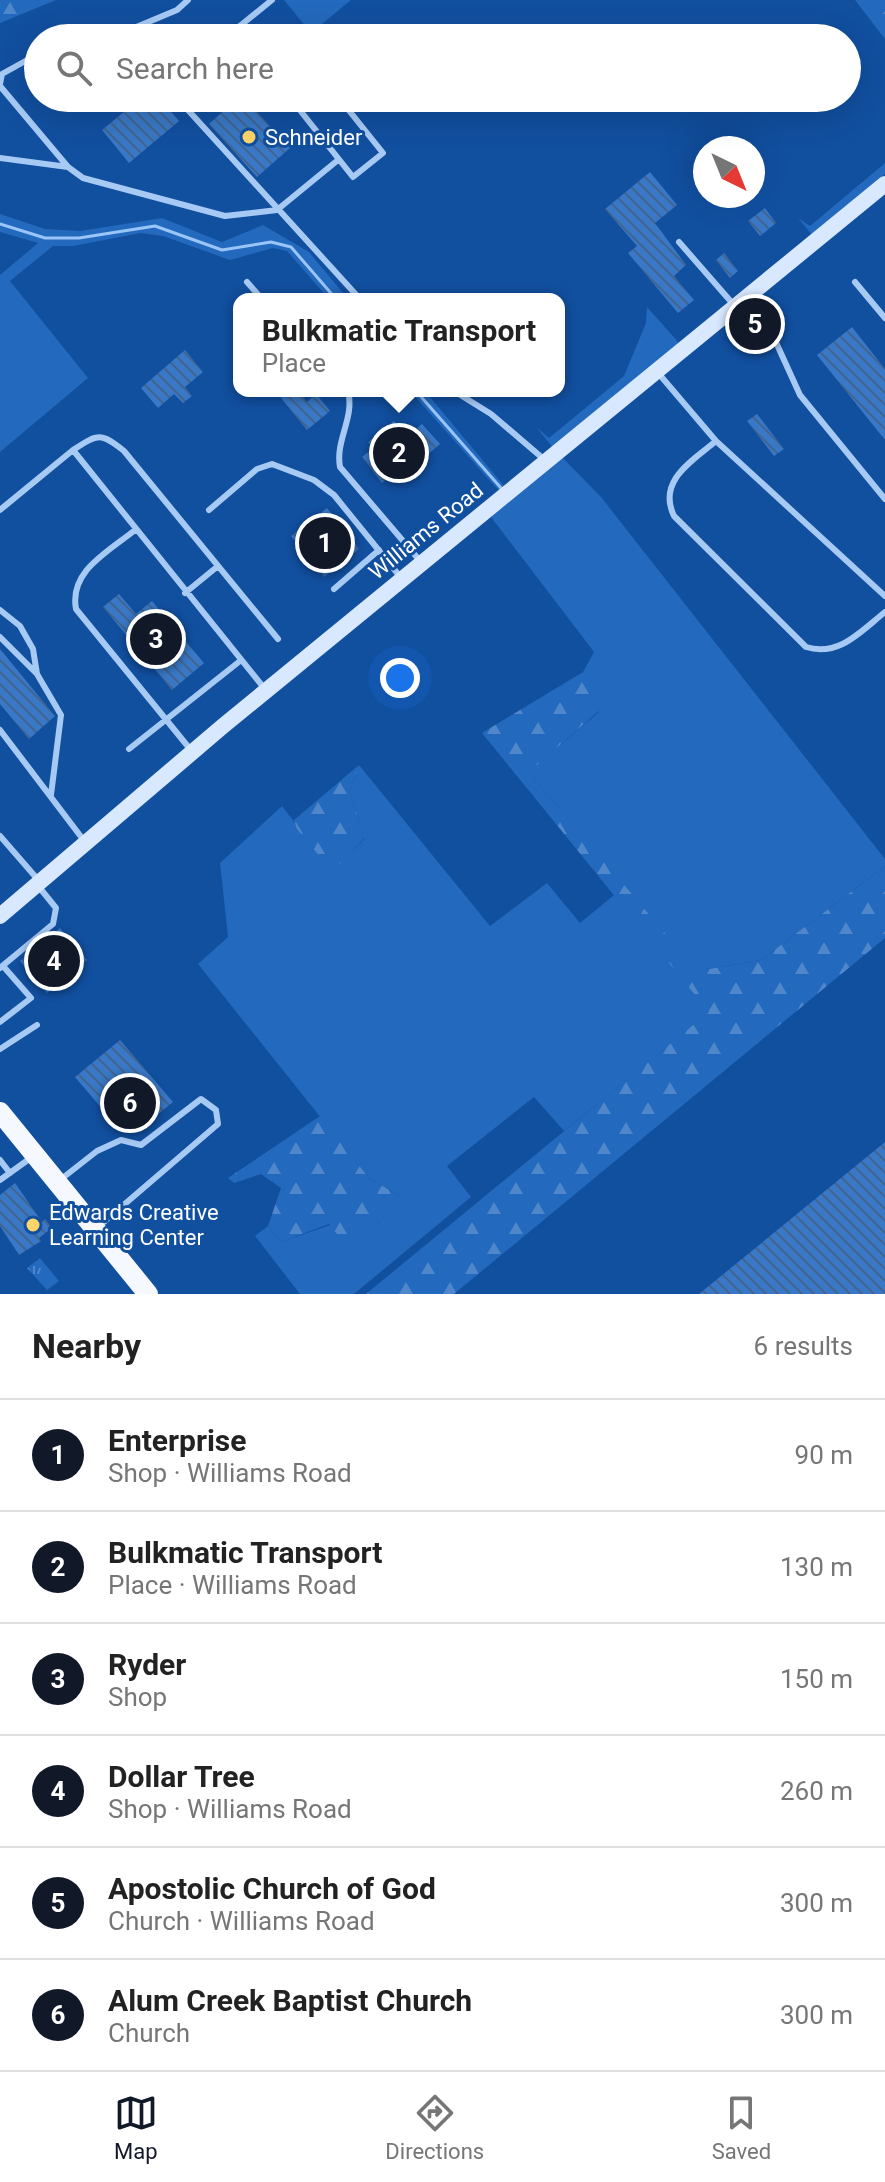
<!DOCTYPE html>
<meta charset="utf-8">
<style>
body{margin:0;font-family:Roboto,sans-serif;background:#f2f2f2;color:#222}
.compass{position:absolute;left:693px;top:136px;width:72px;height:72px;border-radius:50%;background:#fff;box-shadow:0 8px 32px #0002;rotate:137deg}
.you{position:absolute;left:400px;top:678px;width:28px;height:28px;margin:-20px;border:6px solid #fff;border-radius:50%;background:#1a73e8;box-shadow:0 0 0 12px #1a73e833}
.badge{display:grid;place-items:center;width:52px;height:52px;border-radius:50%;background:#111827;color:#fff;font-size:26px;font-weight:700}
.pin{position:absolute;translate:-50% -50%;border:4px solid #fff;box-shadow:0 2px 8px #0006}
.popup{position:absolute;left:233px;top:293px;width:332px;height:104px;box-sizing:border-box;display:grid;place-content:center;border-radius:16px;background:#fff;filter:drop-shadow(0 2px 6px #0005);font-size:26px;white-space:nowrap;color:#767676}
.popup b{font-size:30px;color:#222}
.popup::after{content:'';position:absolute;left:50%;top:100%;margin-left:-16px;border:16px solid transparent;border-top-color:#fff}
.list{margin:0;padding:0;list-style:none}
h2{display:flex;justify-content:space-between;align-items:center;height:104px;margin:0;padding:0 32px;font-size:34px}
h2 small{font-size:26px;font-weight:400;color:#767676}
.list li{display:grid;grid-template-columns:52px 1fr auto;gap:24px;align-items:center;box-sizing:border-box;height:112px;padding:0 32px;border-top:2px solid #e0e0e0}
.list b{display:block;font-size:30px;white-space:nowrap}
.list p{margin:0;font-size:26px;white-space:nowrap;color:#767676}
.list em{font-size:26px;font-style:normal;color:#767676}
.icon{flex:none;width:44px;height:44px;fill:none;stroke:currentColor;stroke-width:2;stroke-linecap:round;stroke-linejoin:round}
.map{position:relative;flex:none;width:885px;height:1294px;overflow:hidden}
.search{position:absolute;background:#fff;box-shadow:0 8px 32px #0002;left:24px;right:24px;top:24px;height:88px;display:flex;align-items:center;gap:20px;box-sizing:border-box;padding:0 28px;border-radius:44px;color:#767676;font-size:30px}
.sheet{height:776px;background:#fff}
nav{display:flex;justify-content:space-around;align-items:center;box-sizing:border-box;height:112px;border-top:2px solid #e0e0e0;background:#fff;font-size:22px;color:#767676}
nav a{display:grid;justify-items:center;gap:4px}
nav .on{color:#111827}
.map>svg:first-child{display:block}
.grass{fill:#2369bd}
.forest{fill:url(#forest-firs)}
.park{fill:url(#park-tufts)}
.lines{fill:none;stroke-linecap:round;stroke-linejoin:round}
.stream{stroke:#99c5f8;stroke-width:3}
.building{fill:url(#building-back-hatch)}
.lane{stroke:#a7caf5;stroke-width:6}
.secondary{stroke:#d8e8fe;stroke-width:16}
.primary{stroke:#f5f9ff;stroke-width:20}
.poi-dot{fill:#ffd46b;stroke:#114f9f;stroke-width:3}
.labels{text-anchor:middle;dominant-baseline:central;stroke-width:6;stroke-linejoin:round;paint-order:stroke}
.poi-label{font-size:22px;fill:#fff;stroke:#114f9f;text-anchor:start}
.street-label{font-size:22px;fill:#fff;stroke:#114f9f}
</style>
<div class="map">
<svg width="885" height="1294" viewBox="0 0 885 1294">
<defs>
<pattern id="forest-firs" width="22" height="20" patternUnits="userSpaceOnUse" patternTransform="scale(2)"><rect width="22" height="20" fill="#2369bd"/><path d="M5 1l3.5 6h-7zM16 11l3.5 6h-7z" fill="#4f87ca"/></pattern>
<pattern id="park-tufts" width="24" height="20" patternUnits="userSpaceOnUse" patternTransform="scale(2)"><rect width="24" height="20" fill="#2369bd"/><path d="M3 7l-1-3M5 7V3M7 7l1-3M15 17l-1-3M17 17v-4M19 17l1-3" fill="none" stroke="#4f87ca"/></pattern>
<pattern id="building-back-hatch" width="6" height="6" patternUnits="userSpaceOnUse" patternTransform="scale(2)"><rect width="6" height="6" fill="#3978c6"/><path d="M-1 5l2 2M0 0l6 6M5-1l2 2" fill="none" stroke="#42648f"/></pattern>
</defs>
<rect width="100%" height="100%" fill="#114f9f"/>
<path class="grass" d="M284 0H351L311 33Z
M885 163V174L812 235 798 218 810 226Z
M0 214 45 229 80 231 162 218 222 242 263 225 309 252 348 299H329L287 251 273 248 230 260 163 236 141 233 73 246H53L10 281 88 378 0 452V275L38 243 0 232Z
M647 307 680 344 554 449 536 427 549 438 624 376 646 323Z
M410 391H425L505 487 500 492Z
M562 457 601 497 885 859V866L761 960 709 969 691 965 531 775 530 770 599 712 602 700 583 672 594 652 491 517Z
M359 765 490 926 547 883 580 923 614 895 710 1012 564 1131 534 1097 447 1166 471 1197 354 1294H300L255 1236 268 1226 281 1242 405 1199 369 1178 198 964 228 937 220 863 282 806 327 864 343 862 364 839 350 791Z"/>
<path class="forest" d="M0 0H56L0 23Z
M855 0H885V39Z
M583 672 603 700 599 711 531 770V775L691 964 709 969 761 960 885 866V938L454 1294H366L709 1012 482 733Z
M359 765 350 791 364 838 343 863 327 865 297 829 294 820Z
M320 1116 369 1178 405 1199 400 1209 351 1251 329 1224 281 1242 268 1226 281 1188 261 1174 234 1183 228 1178Z"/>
<path class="park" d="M40 1258 59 1281 47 1290 27 1268Z"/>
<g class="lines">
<path class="stream" d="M0 224 45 238H79L155 226 222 250 271 242 291 247 336 299
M416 391 501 488"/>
</g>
<path class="building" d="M141 98H160L179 121 129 163 102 130Z
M238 98H244L290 148 257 177 209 124Z
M650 172 677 205 655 223 686 265 674 276 694 300 678 313 628 253 637 246 605 209Z
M765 208 776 223 760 236 748 221Z
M724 253 738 271 730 278 716 260Z
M852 327 885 369V440L817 355Z
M185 350 203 372 185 387 192 396 183 403 174 394 158 408 141 388Z
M290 391H298L307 402 316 394 330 411 307 430 281 398Z
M757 414 784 449 774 456 747 421Z
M394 421 407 437 422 424 440 444 399 479 394 473 382 483 362 457 373 448 368 442Z
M327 508 359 549 324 577 291 536Z
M119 594 136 614 152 601 204 663 172 690 103 607Z
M0 649 55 716 29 739 0 704Z
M60 928 87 960 47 993 20 961Z
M120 1040 173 1102 157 1115 139 1094 110 1118 75 1077Z
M885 1142V1294H699Z
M15 1183 42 1222 45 1219 52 1228 39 1238 41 1241 19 1255 0 1226V1195Z"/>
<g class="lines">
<path class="lane" d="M110 38 177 10 188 0
M225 38 272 0
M0 84 2 74 38 54
M0 86 68 167 83 178 225 216 277 210 338 160
M177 98 360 299
M303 98 295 104 353 177 383 153 339 98
M0 158 68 167
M679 242 733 304
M247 282 262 299
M855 282 885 318
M744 300 774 338 800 395 885 499
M659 374 716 441 885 596
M348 391C355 418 335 440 340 467L421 562
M454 391 491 414 546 461
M716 441C692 461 657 481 674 516L806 647C839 657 860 632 885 612
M73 450C98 434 100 432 124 451L278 639
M0 510 73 450 264 688
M209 510 257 469 272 464 314 480 334 495 402 579
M135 530C108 552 69 571 76 609L190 749
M334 589 379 550
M185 593 218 566
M0 610 20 626 33 649 37 674 61 715 51 795
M0 637 37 674
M0 730 85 842
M129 749 240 661
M0 836 40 882
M0 968 53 924 56 908 39 887
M0 1022 31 998 3 966
M0 1049 37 1025
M0 1160 10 1173
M0 1180 32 1157
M60 1180 97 1151 121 1140 141 1145 201 1099 216 1110 218 1124 98 1227"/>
<path class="secondary" d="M0 916 223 726 885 184"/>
<path class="primary" d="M0 1112 148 1294"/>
</g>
<g class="poi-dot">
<circle cx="249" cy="137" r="8"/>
<circle cx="33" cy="1225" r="8"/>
</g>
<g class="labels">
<g class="poi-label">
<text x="265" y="137">Schneider</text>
<text x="49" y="1212">Edwards Creative<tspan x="49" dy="25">Learning Center</tspan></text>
</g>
<g class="street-label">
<text transform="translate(426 531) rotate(-39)">Williams Road</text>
</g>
</g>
</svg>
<svg class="compass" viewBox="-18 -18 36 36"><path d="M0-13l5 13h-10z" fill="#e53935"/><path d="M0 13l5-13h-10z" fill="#767676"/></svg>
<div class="you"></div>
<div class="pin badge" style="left:325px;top:543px">1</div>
<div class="pin badge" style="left:399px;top:453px">2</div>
<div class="popup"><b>Bulkmatic Transport</b>Place</div>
<div class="pin badge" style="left:156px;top:639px">3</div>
<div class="pin badge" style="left:54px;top:961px">4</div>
<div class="pin badge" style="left:755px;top:324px">5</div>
<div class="pin badge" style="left:130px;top:1103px">6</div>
<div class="search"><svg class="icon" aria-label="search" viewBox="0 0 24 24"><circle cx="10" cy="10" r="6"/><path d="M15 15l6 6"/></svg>Search here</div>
</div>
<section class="sheet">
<h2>Nearby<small>6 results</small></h2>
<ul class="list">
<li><span class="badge">1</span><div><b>Enterprise</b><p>Shop · Williams Road</p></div><em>90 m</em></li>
<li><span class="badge">2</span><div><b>Bulkmatic Transport</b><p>Place · Williams Road</p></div><em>130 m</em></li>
<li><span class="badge">3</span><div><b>Ryder</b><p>Shop</p></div><em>150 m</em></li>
<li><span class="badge">4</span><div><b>Dollar Tree</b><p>Shop · Williams Road</p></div><em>260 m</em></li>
<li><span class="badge">5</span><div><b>Apostolic Church of God</b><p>Church · Williams Road</p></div><em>300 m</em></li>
<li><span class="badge">6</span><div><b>Alum Creek Baptist Church</b><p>Church</p></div><em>300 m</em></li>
</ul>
</section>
<nav>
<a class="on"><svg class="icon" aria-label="map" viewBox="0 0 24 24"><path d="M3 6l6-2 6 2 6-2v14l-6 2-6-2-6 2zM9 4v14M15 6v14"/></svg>Map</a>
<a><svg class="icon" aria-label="directions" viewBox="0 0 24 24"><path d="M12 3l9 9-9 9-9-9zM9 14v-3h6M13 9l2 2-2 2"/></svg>Directions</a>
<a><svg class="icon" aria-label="saved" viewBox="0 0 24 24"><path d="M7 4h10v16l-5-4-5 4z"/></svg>Saved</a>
</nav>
